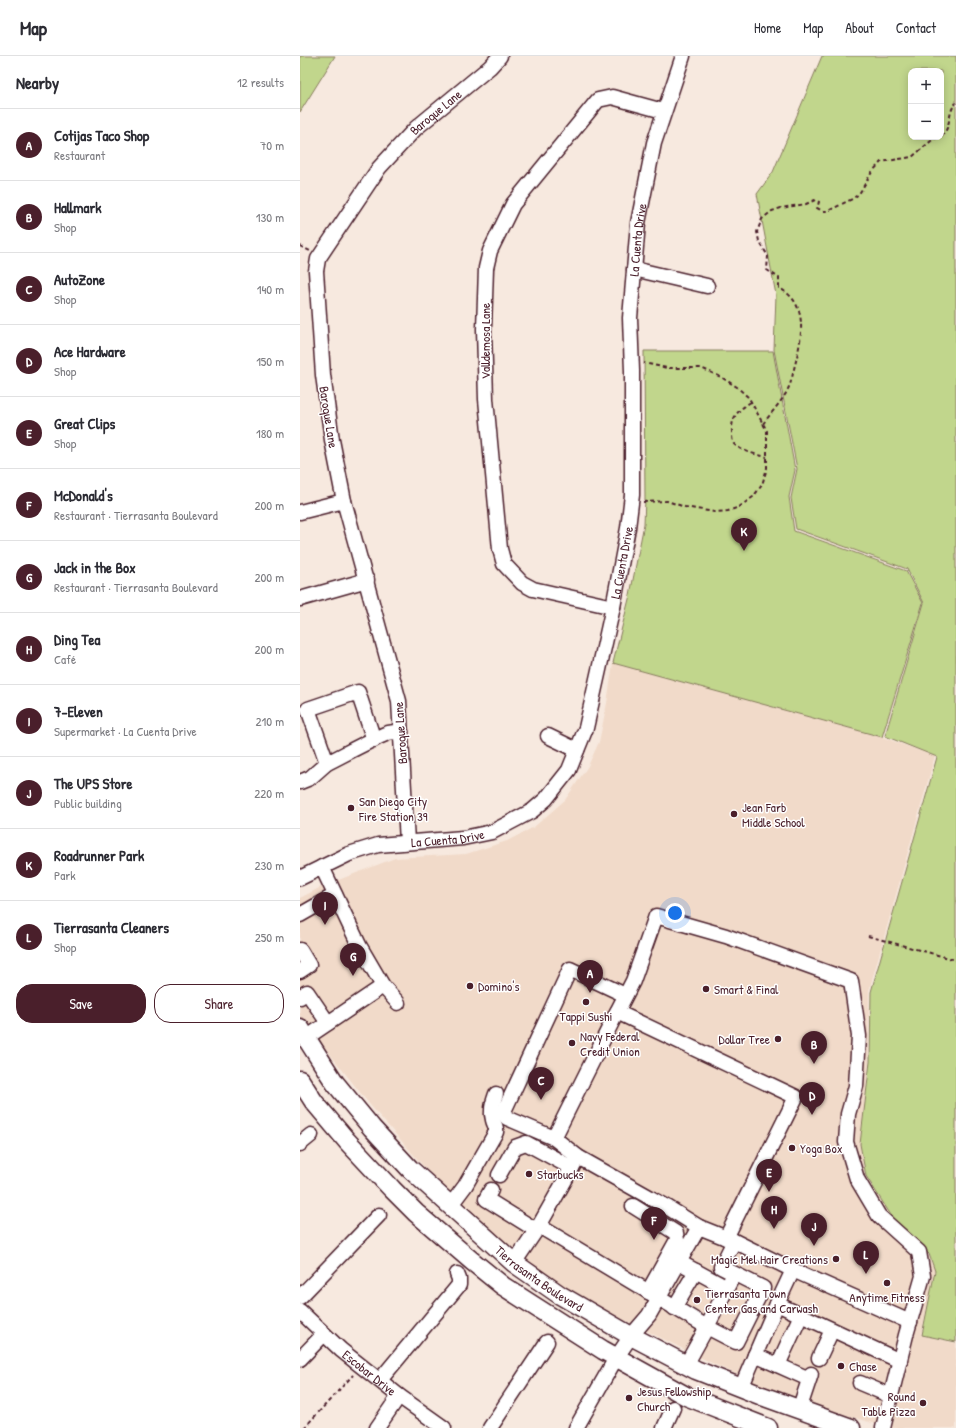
<!DOCTYPE html>
<meta charset="utf-8">
<style>
body{margin:0;font-family:"Patrick Hand",sans-serif;background:#f2f2f3;color:#2b2b33}
.controls{position:absolute;right:12px;top:12px;display:grid;overflow:hidden;border-radius:8px;box-shadow:0 2px 10px #0003}
.controls button{width:36px;height:36px;display:grid;place-items:center;padding:0;border:0;border-bottom:1px solid #e1e1e2;background:#fff;color:#2b2b33;font:20px sans-serif}
.you{position:absolute;left:375px;top:857px;width:14px;height:14px;margin:-10px;border:3px solid #fff;border-radius:50%;background:#1a73e8;box-shadow:0 0 0 6px #1a73e833}
.badge{display:grid;place-items:center;width:26px;height:26px;border-radius:50%;background:#4a1f2b;color:#fff;font-size:13px;font-weight:700}
.pin{position:absolute;translate:-50% -33px;filter:drop-shadow(0 1px 2px #0008)}
.pin::after{content:'';position:absolute;top:21px;width:14px;height:12px;background:inherit;clip-path:polygon(0 0,100% 0,50% 100%)}
.list{margin:0;padding:0;list-style:none}
h2{display:flex;justify-content:space-between;align-items:center;height:52px;margin:0;padding:0 16px;font-size:17px}
h2 small{font-size:13px;font-weight:400;color:#7c7c81}
.list li{display:grid;grid-template-columns:26px 1fr auto;gap:12px;align-items:center;box-sizing:border-box;height:72px;padding:0 16px;border-top:1px solid #e1e1e2}
.list b{display:block;font-size:15px;white-space:nowrap}
.list p{margin:0;font-size:13px;white-space:nowrap;color:#7c7c81}
.list em{font-size:13px;font-style:normal;color:#7c7c81}
.actions{display:flex;gap:8px;padding:12px 16px}
.actions a{flex:1;padding:9px 0;border:1px solid #4a1f2b;border-radius:16px;text-align:center;font-size:14px;color:#4a1f2b}
.actions .main{background:#4a1f2b;color:#fff}
.map{position:relative;flex:none;width:656px;height:1372px;overflow:hidden}
header{display:flex;align-items:center;gap:24px;box-sizing:border-box;height:56px;padding:0 20px;background:#fff;border-bottom:1px solid #e1e1e2}
header strong{font-size:19px}
nav{display:flex;gap:22px;margin-inline-start:auto;font-size:14px}
main{display:flex}
aside{flex:1;background:#fff}
.map>svg:first-child{display:block}
.built{fill:#f1dac9}
.green{fill:#c1d68c;stroke:#867a5c;fill-rule:evenodd}
.lines{fill:none;stroke-linecap:round;stroke-linejoin:round}
.minor-casing{stroke:#4a1f2b;stroke-width:17}
.major-casing{stroke:#4a1f2b;stroke-width:21}
.path{stroke:#4a1f2b;stroke-width:2;stroke-dasharray:4 3;stroke-linecap:butt}
.minor{stroke:#fff;stroke-width:14}
.major{stroke:#fff;stroke-width:18}
.poi-dot{fill:#4a1f2b;stroke:#fff;stroke-width:1.5}
.labels{text-anchor:middle;dominant-baseline:central;stroke-width:3;stroke-linejoin:round;paint-order:stroke}
.street-label{font-size:13px;fill:#4a1f2b;stroke:#fff}
.poi-label{font-size:13px;fill:#4a1f2b;stroke:#fff;text-anchor:start}
</style>
<header>
<strong>Map</strong>
<nav><a>Home</a><a>Map</a><a>About</a><a>Contact</a></nav>
</header>
<main>
<aside>
<h2>Nearby<small>12 results</small></h2>
<ul class="list">
<li><span class="badge">A</span><div><b>Cotijas Taco Shop</b><p>Restaurant</p></div><em>70 m</em></li>
<li><span class="badge">B</span><div><b>Hallmark</b><p>Shop</p></div><em>130 m</em></li>
<li><span class="badge">C</span><div><b>AutoZone</b><p>Shop</p></div><em>140 m</em></li>
<li><span class="badge">D</span><div><b>Ace Hardware</b><p>Shop</p></div><em>150 m</em></li>
<li><span class="badge">E</span><div><b>Great Clips</b><p>Shop</p></div><em>180 m</em></li>
<li><span class="badge">F</span><div><b>McDonald's</b><p>Restaurant · Tierrasanta Boulevard</p></div><em>200 m</em></li>
<li><span class="badge">G</span><div><b>Jack in the Box</b><p>Restaurant · Tierrasanta Boulevard</p></div><em>200 m</em></li>
<li><span class="badge">H</span><div><b>Ding Tea</b><p>Café</p></div><em>200 m</em></li>
<li><span class="badge">I</span><div><b>7-Eleven</b><p>Supermarket · La Cuenta Drive</p></div><em>210 m</em></li>
<li><span class="badge">J</span><div><b>The UPS Store</b><p>Public building</p></div><em>220 m</em></li>
<li><span class="badge">K</span><div><b>Roadrunner Park</b><p>Park</p></div><em>230 m</em></li>
<li><span class="badge">L</span><div><b>Tierrasanta Cleaners</b><p>Shop</p></div><em>250 m</em></li>
</ul>
<div class="actions"><a class="main">Save</a><a>Share</a></div>
</aside>
<div class="map">
<svg width="656" height="1372" viewBox="0 0 656 1372">
<rect width="100%" height="100%" fill="#f7e9df"/>
<filter id="ink" filterUnits="userSpaceOnUse"><feTurbulence type="fractalNoise" baseFrequency=".025" numOctaves="2"/><feDisplacementMap in="SourceGraphic" scale="8" xChannelSelector="R" yChannelSelector="G"/><feConvolveMatrix kernelMatrix="1 2 1 2 8 2 1 2 1" color-interpolation-filters="sRGB"/></filter>
<g filter="url(#ink)">
<path class="built" d="M313 607 582 681 635 700 569 935V1006L560 1088 565 1120 596 1167 628 1199 635 1215 621 1279 656 1287V1372H588L486 1340 416 1309 300 1252 234 1214 140 1129 70 1049 0 960V842L23 830 95 802 166 798 207 785 234 771 265 744 288 710 299 686 307 647Z"/>
<path class="green" d="M0 0H35L0 56Z
M522 0H656V1286L622 1279 635 1215 629 1198 596 1167 566 1120 560 1088 570 1006 571 936 637 701 585 680 624 547 607 513 496 473 491 442 497 413 474 294 476 239 457 138 473 116ZM611 15H641V81H611Z
M344 295H473L495 414 489 441 494 475 606 515 623 547 582 681 313 607 330 539 344 468 345 443Z"/>
<g class="lines">
<defs>
<g id="minor">
<path d="M334 213 407 230"/>
<path d="M0 456 44 445"/>
<path d="M0 543 67 524"/>
<path d="M313 551 233 533 222 527 204 508 200 493 186 343 184 273 186 212 190 195 213 148 298 44 312 41 363 55"/>
<path d="M248 680 277 694"/>
<path d="M74 684 58 636 8 653 27 707C47 697 68 685 88 677 92 676 97 676 101 676"/>
<path d="M0 726 10 722 27 707"/>
<path id="s1" d="M107 786 99 645 44 445 32 384 23 319 16 215 18 203 79 112 116 72 190 11 200 0"/>
<path d="M22 811 59 889 83 930 98 947"/>
<path id="s2" d="M0 822 49 798 78 789 163 782 192 776 232 755 246 743 269 714 286 672 313 551 328 472 332 439V315L330 262 338 167 354 87 383 0"/>
<path d="M0 859 35 839"/>
<path d="M0 894 9 909 0 915"/>
<path d="M325 939 270 913 205 1053 204 1058 207 1062 254 1082 278 1101 367 1151 399 1171 434 1185 493 1214 610 1266"/>
<path d="M0 941 7 936 28 967"/>
<path d="M6 982 83 930"/>
<path d="M254 1082 317 956"/>
<path d="M0 1088 11 1079"/>
<path d="M199 1119 215 1091 226 1087 272 1112"/>
<path d="M191 1134 186 1143 236 1174"/>
<path d="M150 1150 165 1130 196 1076C197 1071 194 1069 193 1064 190 1054 193 1047 196 1038"/>
<path d="M333 1150 376 1177 377 1184 348 1236"/>
<path d="M239 1170 407 1271 386 1309"/>
<path d="M426 1182 496 1041 317 956 333 925 356 860 426 880 551 925 559 980 556 1030 548 1058 546 1086 557 1123 579 1160 619 1196 623 1220 606 1279 583 1372"/>
<path d="M379 1206 427 1232"/>
<path d="M214 1207 239 1170 278 1101"/>
<path d="M434 1218 407 1271 436 1286 463 1232 421 1211 434 1185"/>
<path d="M0 1241 79 1159"/>
<path d="M477 1248 600 1305"/>
<path d="M374 1252 396 1215"/>
<path id="s3" d="M0 1255 41 1294 99 1340 144 1372"/>
<path d="M455 1299 509 1323"/>
<path d="M519 1302 532 1274"/>
<path d="M0 1303 24 1278"/>
<path d="M478 1309 501 1259"/>
<path d="M80 1324 159 1229V1223L157 1218"/>
<path d="M560 1327 591 1340"/>
<path d="M441 1332 477 1248 493 1214"/>
<path d="M499 1354 511 1318"/>
<path d="M77 1372 99 1340"/>
<path d="M190 1372 247 1286"/>
<path d="M276 1372 316 1302 331 1280 349 1259 399 1171"/>
<path d="M364 1372 373 1352"/>
</g>
<g id="major">
<path id="s4" d="M0 972 35 1027 72 1072 110 1113 214 1207 260 1239 331 1280 396 1314 462 1340 551 1372"/>
<path d="M0 1024 14 1046 47 1085 92 1133 116 1157 172 1205 203 1230 303 1294 386 1340 468 1372"/>
</g>
</defs>
<use href="#minor" class="minor-casing"/>
<use href="#major" class="major-casing"/>
<path class="path" d="M641 80C652 72 647 56 656 47
M0 190 10 195
M451 346C439 353 431 361 432 376 432 380 432 385 434 388 440 395 458 399 467 401
M463 368C470 358 484 343 488 333 492 325 493 316 495 309 502 281 509 247 479 232V222L467 214 468 200 459 185 457 176 462 163 472 155 481 152 506 148 515 144 519 146 517 152 523 155H528L552 143 559 138 572 116 581 106 612 101 631 85 638 81
M343 446 367 445 385 451 414 456 428 455 439 451 453 441 462 429 467 412V375L449 342 437 331 421 321 401 312H367L344 307
M568 880 656 904
M4 1372 53 1319"/>
<use href="#minor" class="minor"/>
<use href="#major" class="major"/>
</g>
</g>
<g class="poi-dot">
<circle cx="51" cy="752" r="4"/>
<circle cx="434" cy="758" r="4"/>
<circle cx="170" cy="930" r="4"/>
<circle cx="406" cy="933" r="4"/>
<circle cx="286" cy="946" r="4"/>
<circle cx="478" cy="983" r="4"/>
<circle cx="272" cy="987" r="4"/>
<circle cx="492" cy="1092" r="4"/>
<circle cx="229" cy="1118" r="4"/>
<circle cx="536" cy="1203" r="4"/>
<circle cx="587" cy="1227" r="4"/>
<circle cx="397" cy="1244" r="4"/>
<circle cx="541" cy="1310" r="4"/>
<circle cx="329" cy="1342" r="4"/>
<circle cx="623" cy="1347" r="4"/>
</g>
<g class="labels">
<g class="street-label">
<text stroke="none"><textPath href="#s1" startOffset="782">Baroque Lane</textPath></text>
<text stroke="none"><textPath href="#s2" startOffset="839">La Cuenta Drive</textPath></text>
<text transform="translate(185 285) rotate(-90)">Valldemosa Lane</text>
<text transform="translate(29 361) rotate(81)">Baroque Lane</text>
<text stroke="none"><textPath href="#s2" startOffset="515">La Cuenta Drive</textPath></text>
<text transform="translate(100 677) rotate(-94)">Baroque Lane</text>
<text stroke="none"><textPath href="#s2" startOffset="155">La Cuenta Drive</textPath></text>
<text stroke="none"><textPath href="#s4" startOffset="349">Tierrasanta Boulevard</textPath></text>
<text stroke="none"><textPath href="#s3" startOffset="93">Escobar Drive</textPath></text>
</g>
<g class="poi-label">
<text x="59" y="745">San Diego City<tspan x="59" dy="15">Fire Station 39</tspan></text>
<text x="442" y="751">Jean Farb<tspan x="442" dy="15">Middle School</tspan></text>
<text x="178" y="930">Domino's</text>
<text x="414" y="933">Smart &amp; Final</text>
<text x="286" y="960" text-anchor="middle">Tappi Sushi</text>
<text x="280" y="980">Navy Federal<tspan x="280" dy="15">Credit Union</tspan></text>
<text x="470" y="983" text-anchor="end">Dollar Tree</text>
<text x="500" y="1092">Yoga Box</text>
<text x="237" y="1118">Starbucks</text>
<text x="528" y="1203" text-anchor="end">Magic Mel Hair Creations</text>
<text x="405" y="1237">Tierrasanta Town<tspan x="405" dy="15">Center Gas and Carwash</tspan></text>
<text x="587" y="1241" text-anchor="middle">Anytime Fitness</text>
<text x="549" y="1310">Chase</text>
<text x="337" y="1335">Jesus Fellowship<tspan x="337" dy="15">Church</tspan></text>
<text x="615" y="1340" text-anchor="end">Round<tspan x="615" dy="15">Table Pizza</tspan></text>
</g>
</g>
</svg>
<div class="controls">
<button>+</button>
<button>−</button>
</div>
<div class="you"></div>
<div class="pin badge" style="left:290px;top:937px">A</div>
<div class="pin badge" style="left:514px;top:1008px">B</div>
<div class="pin badge" style="left:241px;top:1044px">C</div>
<div class="pin badge" style="left:512px;top:1059px">D</div>
<div class="pin badge" style="left:469px;top:1136px">E</div>
<div class="pin badge" style="left:354px;top:1184px">F</div>
<div class="pin badge" style="left:53px;top:920px">G</div>
<div class="pin badge" style="left:474px;top:1173px">H</div>
<div class="pin badge" style="left:25px;top:869px">I</div>
<div class="pin badge" style="left:514px;top:1190px">J</div>
<div class="pin badge" style="left:444px;top:495px">K</div>
<div class="pin badge" style="left:566px;top:1218px">L</div>
</div>
</main>
